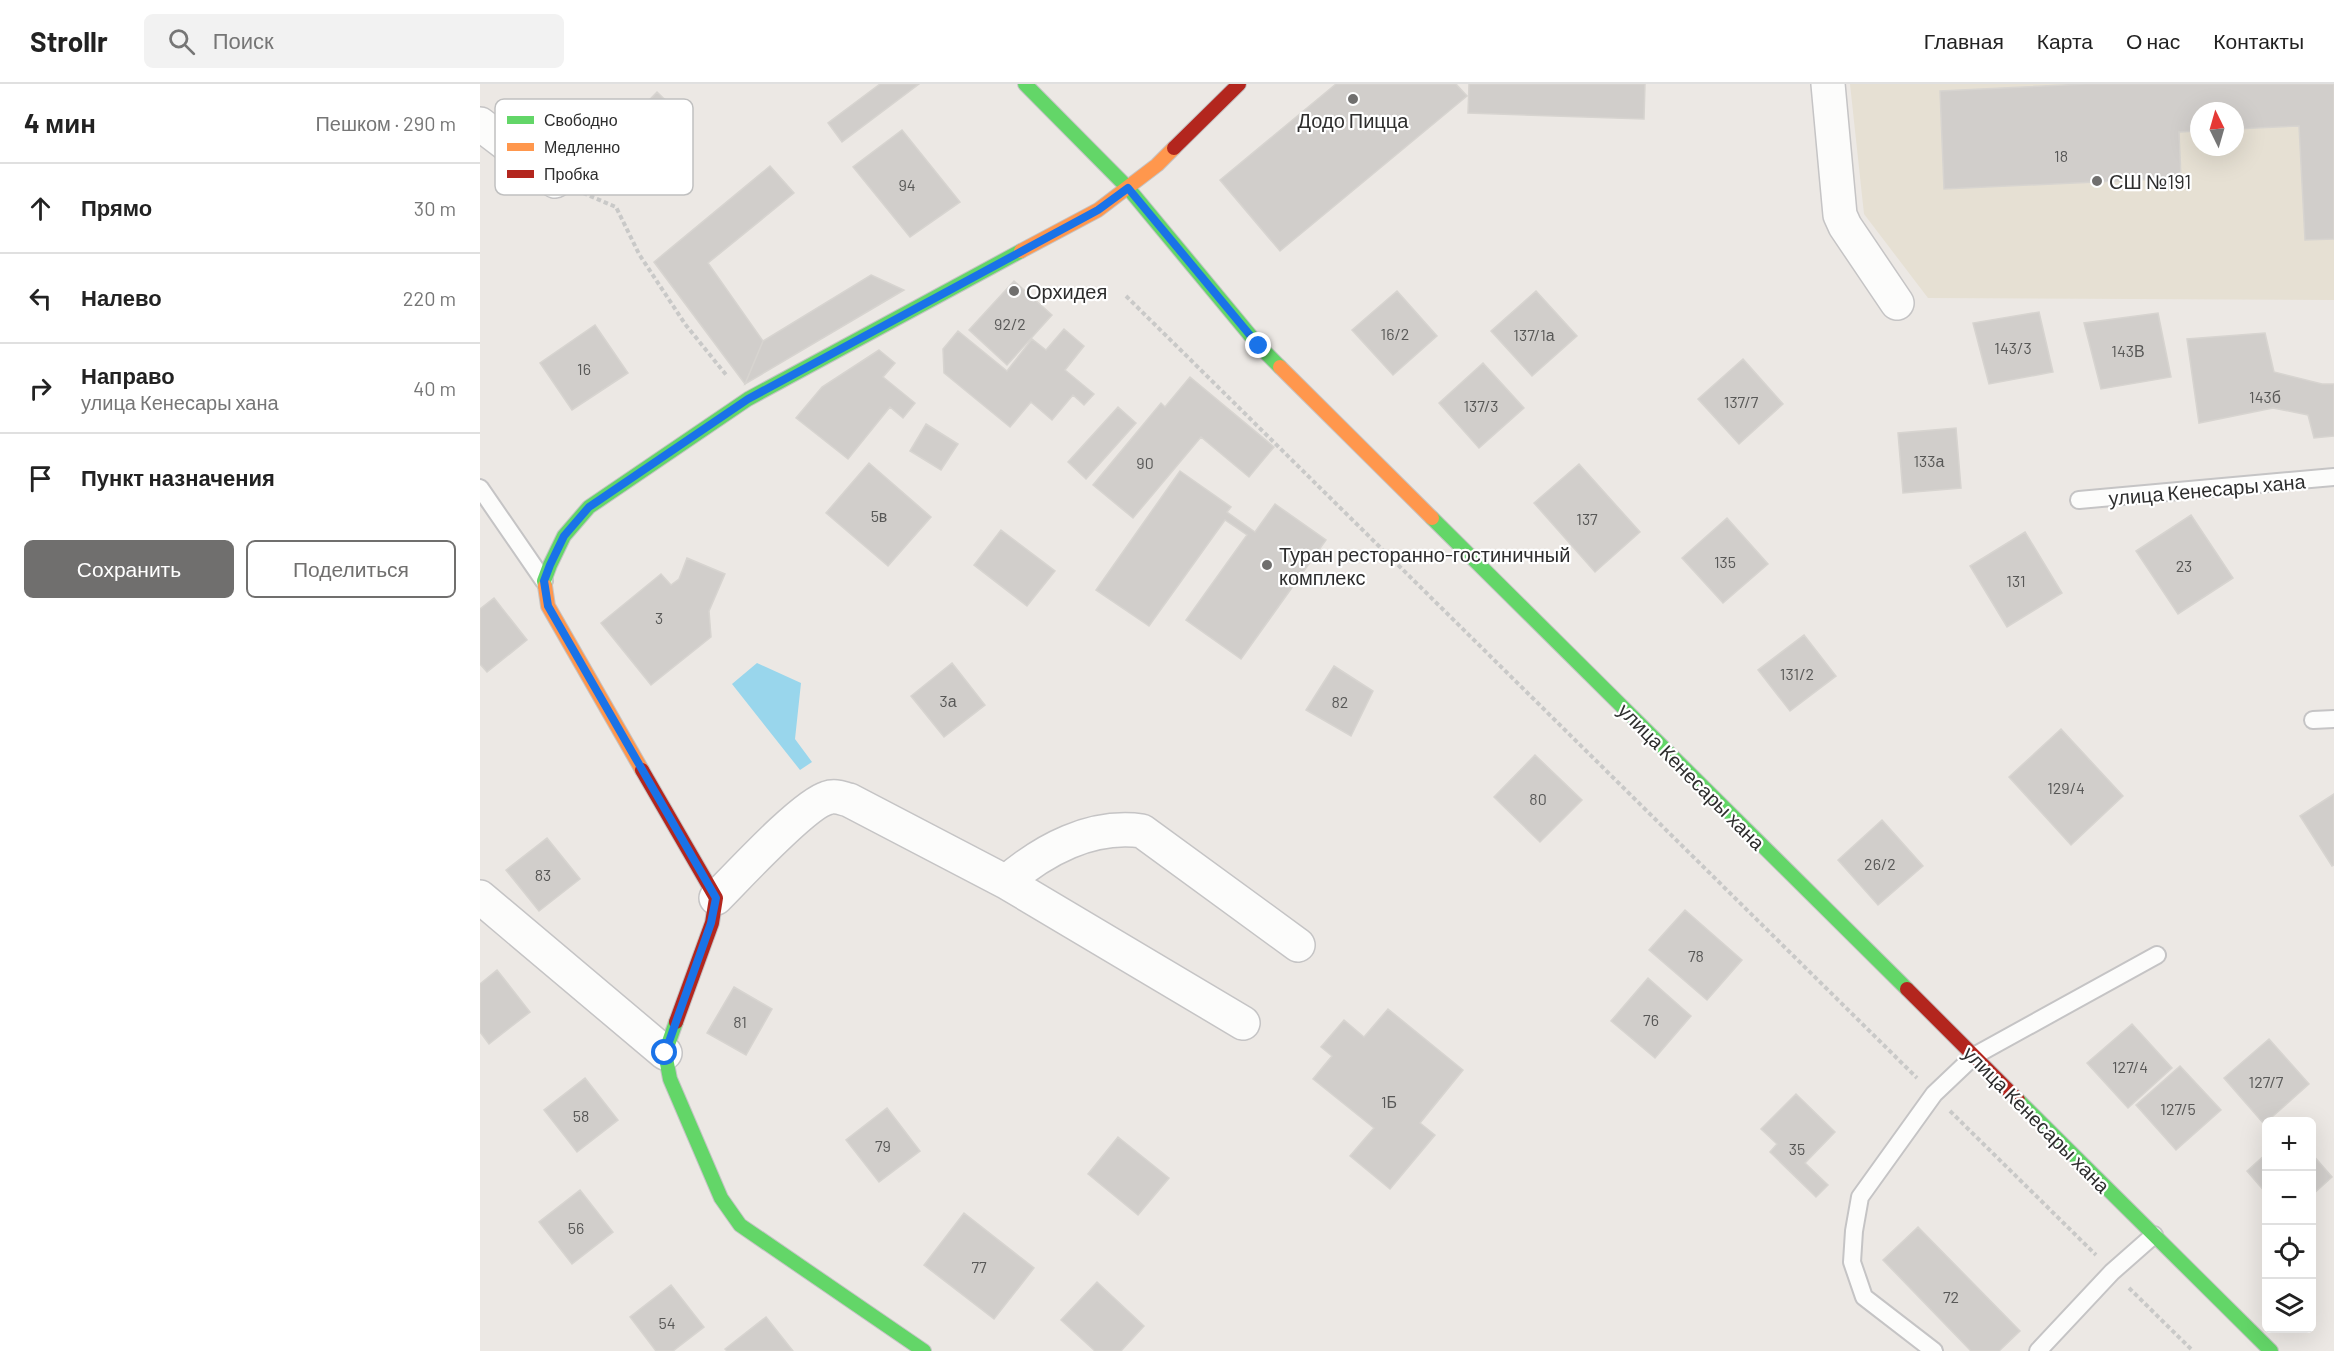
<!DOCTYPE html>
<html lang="ru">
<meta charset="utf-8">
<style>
body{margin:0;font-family:Barlow,sans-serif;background:#f2f2f2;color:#222}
.controls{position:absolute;right:18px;bottom:18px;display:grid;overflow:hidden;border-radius:9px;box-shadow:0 6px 24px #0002}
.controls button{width:54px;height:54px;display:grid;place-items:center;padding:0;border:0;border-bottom:2px solid #e0e0e0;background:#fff;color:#222;font:30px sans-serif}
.compass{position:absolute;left:1710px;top:18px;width:54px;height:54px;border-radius:50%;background:#fff;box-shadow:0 6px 24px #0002;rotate:355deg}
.stop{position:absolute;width:18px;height:18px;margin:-14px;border:4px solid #1a73e8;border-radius:50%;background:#fff}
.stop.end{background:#1a73e8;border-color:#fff;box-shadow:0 2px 6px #0008}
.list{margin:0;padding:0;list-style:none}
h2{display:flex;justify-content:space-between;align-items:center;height:78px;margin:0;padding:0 24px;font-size:26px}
h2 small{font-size:20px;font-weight:400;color:#767676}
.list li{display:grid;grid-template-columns:39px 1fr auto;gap:18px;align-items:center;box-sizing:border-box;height:90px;padding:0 24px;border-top:2px solid #e0e0e0}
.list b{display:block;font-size:22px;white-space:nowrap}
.list p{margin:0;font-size:20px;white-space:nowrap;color:#767676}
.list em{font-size:20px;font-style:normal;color:#767676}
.actions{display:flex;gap:12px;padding:18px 24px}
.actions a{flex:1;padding:14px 0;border:2px solid #706f6e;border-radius:9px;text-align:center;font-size:21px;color:#706f6e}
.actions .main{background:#706f6e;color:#fff}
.icon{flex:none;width:33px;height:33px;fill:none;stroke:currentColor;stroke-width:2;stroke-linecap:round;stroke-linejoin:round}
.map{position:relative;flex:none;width:1854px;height:1267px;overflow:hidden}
header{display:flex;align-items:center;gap:36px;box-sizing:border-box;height:84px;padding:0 30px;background:#fff;border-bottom:2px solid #e0e0e0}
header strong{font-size:28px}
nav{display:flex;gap:33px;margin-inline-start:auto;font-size:21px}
.search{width:420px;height:54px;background:#f2f2f2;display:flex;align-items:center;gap:15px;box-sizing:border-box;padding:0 21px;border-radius:9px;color:#767676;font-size:22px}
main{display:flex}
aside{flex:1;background:#fff}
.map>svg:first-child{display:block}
.education{fill:#e6e0d3;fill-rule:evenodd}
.water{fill:#99d6ec}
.building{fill:#d1cecb;stroke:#d7d4d0;stroke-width:1.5}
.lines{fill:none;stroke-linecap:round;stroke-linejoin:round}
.lane-casing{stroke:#c5c4c5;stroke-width:20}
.street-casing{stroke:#c5c4c5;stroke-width:36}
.fast-casing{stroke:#c5c4c5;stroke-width:16}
.slow-casing{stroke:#c5c4c5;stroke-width:16}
.jam-casing{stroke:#c5c4c5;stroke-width:16}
.path{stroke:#c9c9c8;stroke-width:4;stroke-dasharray:4.5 3;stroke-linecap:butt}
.lane{stroke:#fcfcfb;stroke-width:16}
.street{stroke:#fcfcfb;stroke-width:33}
.fast{stroke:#63d668;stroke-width:14}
.slow{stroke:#ff974d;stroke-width:14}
.jam{stroke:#b3261e;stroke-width:14}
.route{stroke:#1a73e8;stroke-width:8}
.poi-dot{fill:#706f6e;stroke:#fff;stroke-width:2}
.labels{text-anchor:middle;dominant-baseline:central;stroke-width:4.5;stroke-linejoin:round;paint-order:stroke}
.number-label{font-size:16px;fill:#585857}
.poi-label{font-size:20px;fill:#2e2e2e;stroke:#fff;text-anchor:start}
.street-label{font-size:20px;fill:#2e2e2e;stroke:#fff}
.key{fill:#fff;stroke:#c0c0c0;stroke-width:1.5}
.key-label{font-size:16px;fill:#2e2e2e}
</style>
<header>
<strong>Strollr</strong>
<div class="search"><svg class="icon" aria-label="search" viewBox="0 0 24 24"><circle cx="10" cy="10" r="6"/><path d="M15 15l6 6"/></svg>Поиск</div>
<nav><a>Главная</a><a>Карта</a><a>О нас</a><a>Контакты</a></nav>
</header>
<main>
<aside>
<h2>4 мин<small>Пешком · 290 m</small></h2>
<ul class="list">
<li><svg class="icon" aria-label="ahead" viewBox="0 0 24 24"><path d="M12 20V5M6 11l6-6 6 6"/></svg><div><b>Прямо</b></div><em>30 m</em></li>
<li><svg class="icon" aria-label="left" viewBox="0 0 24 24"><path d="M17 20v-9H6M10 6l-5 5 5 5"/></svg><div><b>Налево</b></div><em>220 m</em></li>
<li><svg class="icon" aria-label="right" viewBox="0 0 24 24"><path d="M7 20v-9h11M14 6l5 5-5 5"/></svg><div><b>Направо</b><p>улица Кенесары хана</p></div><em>40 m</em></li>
<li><svg class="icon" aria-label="arrive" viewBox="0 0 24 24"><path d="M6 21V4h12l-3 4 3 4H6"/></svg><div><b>Пункт назначения</b></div></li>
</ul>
<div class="actions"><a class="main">Сохранить</a><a>Поделиться</a></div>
</aside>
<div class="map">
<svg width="1854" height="1267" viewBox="0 0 1854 1267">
<rect width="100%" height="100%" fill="#ece8e4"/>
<path class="education" d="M1370 0H1854V216L1448 214 1384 130ZM1719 27H1755V63H1719Z"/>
<path class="water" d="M277 579 321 599 315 655 332 678 320 686 252 600Z"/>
<path class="building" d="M400 0H439L362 58 348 39Z
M856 0H976L987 12 800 167 740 96Z
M989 0H1165L1164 35 988 29Z
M1605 0H1854V155L1825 156 1819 42 1755 45V27H1719V47L1699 48 1701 94 1464 105 1460 7Z
M177 8 206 36 175 69 142 44Z
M422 46 480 118 430 153 373 83Z
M290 82 314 109 228 179 283 257 265 300 174 178Z
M391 191 424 206 265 300 283 257Z
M534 197 572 231 527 281 489 246Z
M917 207 957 252 913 291 872 246Z
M1056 207 1097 252 1052 292 1011 247Z
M1559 228 1573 288 1509 300 1493 239Z
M1678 229 1691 293 1621 305 1604 239Z
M115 241 148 289 92 326 60 279Z
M584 245 604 262 585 286 614 310 604 321 593 311 572 336 551 318 530 343 464 289 463 265 478 247 527 287 552 255 566 266Z
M1785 249 1794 288 1842 300H1854V352L1834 354 1828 331 1793 324 1719 339 1707 255Z
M399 266 415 279 403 293 435 319 423 334 410 323 368 375 316 334 342 303Z
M1263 275 1303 320 1259 360 1218 315Z
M1003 279 1044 324 999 364 959 319Z
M710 293 794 363 769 393 721 353 653 434 613 401 681 319 685 323Z
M638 323 656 339 606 395 588 378Z
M446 340 478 360 461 386 430 367Z
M1476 344 1481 404 1423 409 1418 349Z
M389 379 451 433 408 482 346 429Z
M1099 380 1160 448 1115 488 1054 419Z
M700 387 751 423 747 428 775 448 795 420 846 456 761 575 706 536 767 451 745 436 669 542 616 506Z
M1711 431 1753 494 1698 530 1656 467Z
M1247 434 1288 480 1243 519 1202 474Z
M521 446 575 487 547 522 494 481Z
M1545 448 1582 509 1527 543 1490 482Z
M207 474 245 490 229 527 231 553 171 601 121 539 181 490 191 501 199 495Z
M14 514 47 556 7 588 0 580V525Z
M1324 551 1356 592 1310 627 1278 586Z
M472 579 505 621 464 653 431 612Z
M854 582 893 607 871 652 826 626Z
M1581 645 1643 712 1591 761 1529 693Z
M1055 671 1102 716 1060 758 1014 713Z
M1854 710V781L1852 782 1820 732Z
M1402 736 1443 782 1398 821 1358 776Z
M67 754 100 795 59 827 26 786Z
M1205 826 1262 876 1227 916 1169 866Z
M17 886 50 928 9 960 0 948V900Z
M1168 894 1211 932 1175 974 1131 937Z
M254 903 292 925 266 971 227 949Z
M908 925 983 986 940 1039 955 1051 910 1105 870 1072 894 1044 833 995 852 972 841 963 864 936 884 953Z
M1652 940 1692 984 1648 1024 1607 979Z
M1789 955 1829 1000 1784 1040 1744 994Z
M1700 982 1741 1026 1696 1066 1656 1021Z
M105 994 138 1036 97 1068 64 1026Z
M1316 1010 1355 1048 1325 1079 1348 1101 1336 1113 1290 1068 1297 1060 1281 1045Z
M407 1024 440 1067 399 1098 366 1056Z
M638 1053 689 1094 658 1131 608 1090Z
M1786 1070V1109L1767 1087Z
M1832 1070 1852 1093 1832 1111Z
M100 1106 133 1148 92 1180 59 1138Z
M484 1129 554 1184 514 1235 444 1181Z
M1438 1143 1540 1247 1519 1267H1491L1403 1176Z
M617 1198 664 1242 641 1267H615L581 1236Z
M191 1201 224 1243 193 1267H176L150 1233Z
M286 1233 313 1267H247L245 1265Z"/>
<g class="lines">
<defs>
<path id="lane" d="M0 404 64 497
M1599 416 1854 393
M1833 636 1854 635
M1454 1267 1384 1213 1372 1178 1374 1147 1380 1113 1454 1010 1494 972 1677 871
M1558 1267 1632 1188 1674 1151"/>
<path id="street" d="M1348 0 1360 131 1365 142 1417 219
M0 40 75 97
M526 798C563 766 611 740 662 747L818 861
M0 813 185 969
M236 814C257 793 323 721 347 714 355 711 361 714 369 716L526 798 763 939"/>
<path id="fast" d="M545 0 648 104 779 262 800 283
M952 434 1427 905
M65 502 64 497 70 481 84 452 109 423 268 315 541 167
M196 938 185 969 190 995 241 1114 260 1141 444 1267
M1538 1016 1791 1267"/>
<path id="slow" d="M541 167 618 126 677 81 694 64
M800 283 952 434
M65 502 68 522 162 686"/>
<path id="jam" d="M694 64 759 0
M162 686 236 814 232 839 196 938
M1427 905 1538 1016"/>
</defs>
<use href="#lane" class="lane-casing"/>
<use href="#street" class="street-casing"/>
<use href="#fast" class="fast-casing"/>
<use href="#slow" class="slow-casing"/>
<use href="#jam" class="jam-casing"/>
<path class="path" d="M103 109 136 123 159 170 205 240 247 292
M646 212 1437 994
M1470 1027 1616 1171
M1649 1204 1713 1267"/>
<use href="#lane" class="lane"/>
<use href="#street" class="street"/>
<use href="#fast" class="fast"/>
<use href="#slow" class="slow"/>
<use href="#jam" class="jam"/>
</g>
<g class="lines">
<path class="route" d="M185 969 231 839 236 814 68 522 64 497 70 481 84 452 109 423 268 315 618 126 648 104 779 262"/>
</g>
<g class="poi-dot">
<circle cx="873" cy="15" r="6"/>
<circle cx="1617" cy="97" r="6"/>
<circle cx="534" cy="207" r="6"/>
<circle cx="787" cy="481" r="6"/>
</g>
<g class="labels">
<g class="number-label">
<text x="1581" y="71">18</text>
<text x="427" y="100">94</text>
<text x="530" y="239">92/2</text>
<text x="915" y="249">16/2</text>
<text x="1054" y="250">137/1а</text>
<text x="1533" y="263">143/3</text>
<text x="1648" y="266">143В</text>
<text x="104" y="284">16</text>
<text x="1785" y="312">143б</text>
<text x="1261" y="317">137/7</text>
<text x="1001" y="321">137/3</text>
<text x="1449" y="376">133а</text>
<text x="665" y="378">90</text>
<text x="399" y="431">5в</text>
<text x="1107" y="434">137</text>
<text x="1245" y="477">135</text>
<text x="1704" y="481">23</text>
<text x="1536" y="496">131</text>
<text x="179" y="533">3</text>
<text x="1317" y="589">131/2</text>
<text x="468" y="616">3а</text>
<text x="860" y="617">82</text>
<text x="1586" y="703">129/4</text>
<text x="1058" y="714">80</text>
<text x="1400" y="779">26/2</text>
<text x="63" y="790">83</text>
<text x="1216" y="871">78</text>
<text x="1171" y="935">76</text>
<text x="260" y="937">81</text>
<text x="1650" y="982">127/4</text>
<text x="1786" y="997">127/7</text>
<text x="909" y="1017">1Б</text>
<text x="1698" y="1024">127/5</text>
<text x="101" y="1031">58</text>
<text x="403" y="1061">79</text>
<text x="1317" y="1064">35</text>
<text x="96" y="1143">56</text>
<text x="499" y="1182">77</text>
<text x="1471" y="1212">72</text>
<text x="187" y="1238">54</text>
</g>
<g class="poi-label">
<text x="873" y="36" text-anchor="middle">Додо Пицца</text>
<text x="1629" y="97">СШ №191</text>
<text x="546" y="207">Орхидея</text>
<text x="799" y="470">Туран ресторанно-гостиничный<tspan x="799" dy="23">комплекс</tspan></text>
</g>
<g class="street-label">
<text transform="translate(1727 405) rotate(-5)">улица Кенесары хана</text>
<text transform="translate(1212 692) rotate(45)">улица Кенесары хана</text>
<text transform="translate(1557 1035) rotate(45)">улица Кенесары хана</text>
</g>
</g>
<rect x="15" y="15" width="198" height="96" rx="9" class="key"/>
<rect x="27" y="32" width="27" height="8" fill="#63d668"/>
<rect x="27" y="59" width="27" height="8" fill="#ff974d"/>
<rect x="27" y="86" width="27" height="8" fill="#b3261e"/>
<g class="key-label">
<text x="64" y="42">Свободно</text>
<text x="64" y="69">Медленно</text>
<text x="64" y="96">Пробка</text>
</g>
</svg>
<div class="controls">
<button>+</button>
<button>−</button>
<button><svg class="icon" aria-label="locate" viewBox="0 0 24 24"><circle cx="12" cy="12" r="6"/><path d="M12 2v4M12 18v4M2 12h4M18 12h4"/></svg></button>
<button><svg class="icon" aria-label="layers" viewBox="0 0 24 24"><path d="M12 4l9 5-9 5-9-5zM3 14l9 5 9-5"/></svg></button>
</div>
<svg class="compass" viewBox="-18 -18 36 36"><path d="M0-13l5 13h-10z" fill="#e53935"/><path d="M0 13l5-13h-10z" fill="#767676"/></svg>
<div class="stop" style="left:185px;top:969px"></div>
<div class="stop end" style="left:779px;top:262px"></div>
</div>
</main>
